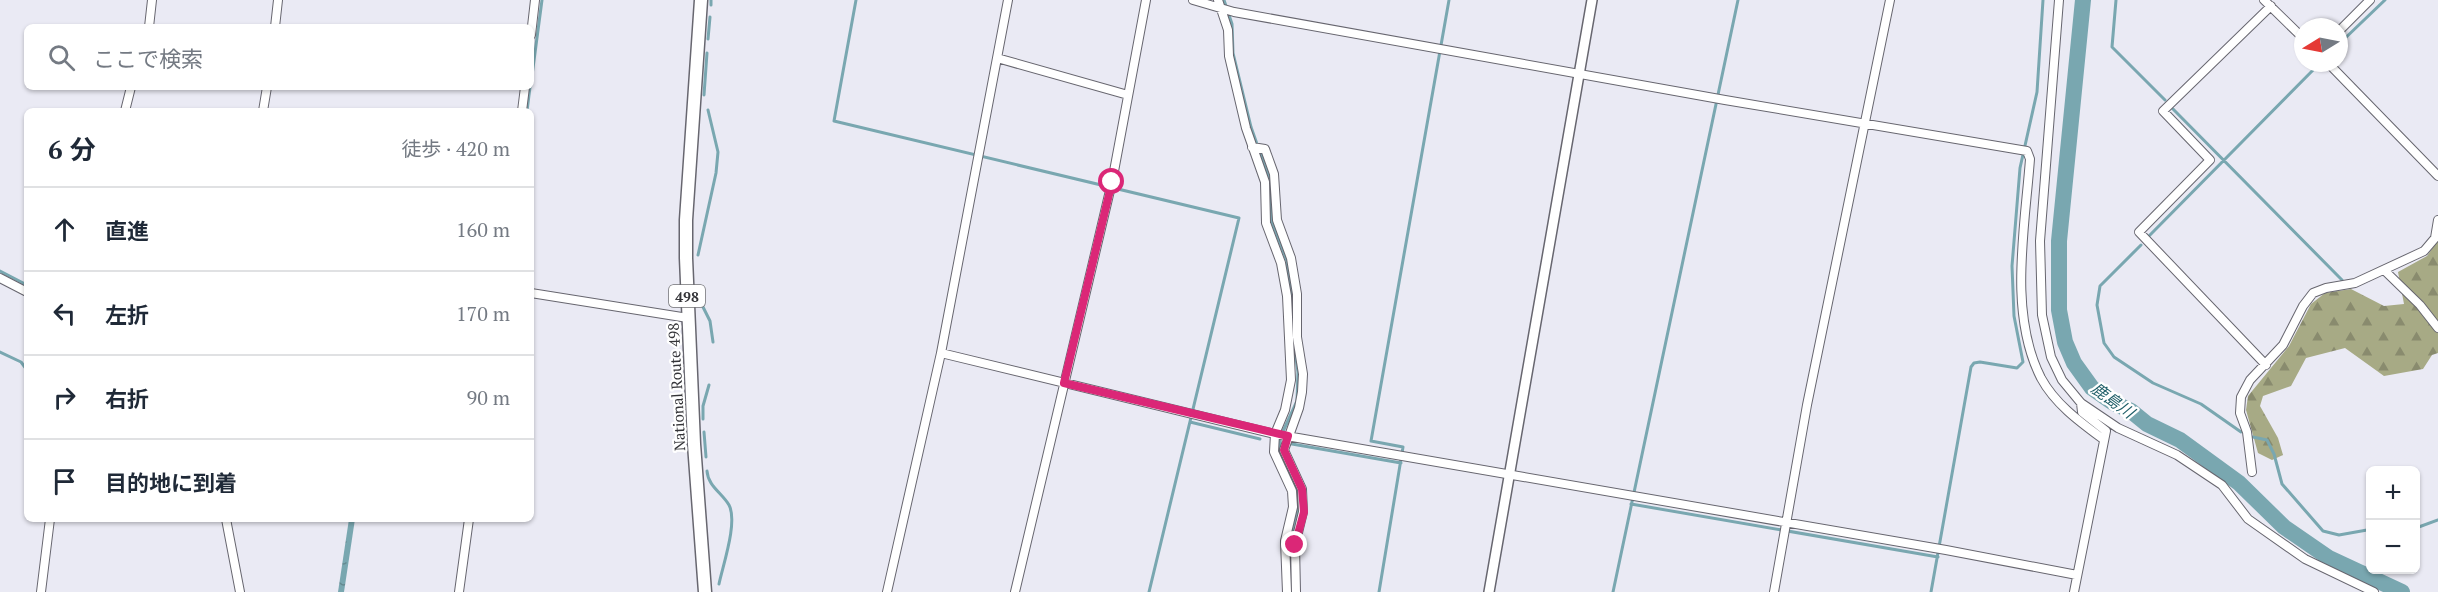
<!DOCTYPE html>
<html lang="ja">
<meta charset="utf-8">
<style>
body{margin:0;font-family:"PT Serif","Noto Sans JP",serif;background:#f2f2f3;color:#1f2937}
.controls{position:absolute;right:18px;bottom:18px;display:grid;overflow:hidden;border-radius:9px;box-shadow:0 2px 4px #0004}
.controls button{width:54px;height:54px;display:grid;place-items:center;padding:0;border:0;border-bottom:2px solid #e0e1e3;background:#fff;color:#1f2937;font:30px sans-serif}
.compass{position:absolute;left:2294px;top:18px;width:54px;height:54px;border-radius:50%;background:#fff;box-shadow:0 2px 4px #0004;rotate:260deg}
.stop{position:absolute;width:18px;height:18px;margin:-14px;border:4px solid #db2777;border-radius:50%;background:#fff}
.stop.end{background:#db2777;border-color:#fff;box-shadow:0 2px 6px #0008}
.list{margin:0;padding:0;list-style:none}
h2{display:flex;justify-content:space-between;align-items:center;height:78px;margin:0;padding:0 24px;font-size:26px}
h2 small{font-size:20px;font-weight:400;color:#747a83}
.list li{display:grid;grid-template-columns:39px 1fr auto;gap:18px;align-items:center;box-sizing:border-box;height:84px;padding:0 24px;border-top:2px solid #e0e1e3}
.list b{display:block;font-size:22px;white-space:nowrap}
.list em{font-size:20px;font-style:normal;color:#747a83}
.icon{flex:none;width:33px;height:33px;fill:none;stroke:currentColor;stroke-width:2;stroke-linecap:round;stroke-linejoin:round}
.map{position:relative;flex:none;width:2438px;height:592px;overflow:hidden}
.search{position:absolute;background:#fff;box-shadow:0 2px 4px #0004;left:24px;top:24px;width:510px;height:66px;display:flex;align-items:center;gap:15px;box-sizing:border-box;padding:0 21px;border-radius:9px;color:#747a83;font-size:22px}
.panel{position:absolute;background:#fff;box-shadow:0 2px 4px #0004;left:24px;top:108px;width:510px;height:414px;border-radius:9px}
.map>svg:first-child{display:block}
.forest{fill:url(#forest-firs)}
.water{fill:url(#water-ripples)}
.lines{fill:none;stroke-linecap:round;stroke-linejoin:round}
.stream{stroke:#79a7b0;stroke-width:3}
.river{stroke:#79a7b0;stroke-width:16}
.minor-casing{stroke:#67666f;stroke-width:10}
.tertiary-casing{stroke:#67666f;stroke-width:12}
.trunk-casing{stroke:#67666f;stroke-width:15}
.minor{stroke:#fff;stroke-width:8}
.tertiary{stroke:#fff;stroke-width:9}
.trunk{stroke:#fff;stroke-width:12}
.route{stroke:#db2777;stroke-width:8}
.labels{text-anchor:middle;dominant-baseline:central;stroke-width:4.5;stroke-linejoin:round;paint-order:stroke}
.shield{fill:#fff;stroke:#717174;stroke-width:1.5}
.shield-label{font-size:14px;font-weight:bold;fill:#343438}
.street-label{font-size:15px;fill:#343438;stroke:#fff}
.water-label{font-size:16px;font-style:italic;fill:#1e5e68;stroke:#fff}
</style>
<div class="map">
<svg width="2438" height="592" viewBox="0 0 2438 592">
<defs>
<pattern id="forest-firs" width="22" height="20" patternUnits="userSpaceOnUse" patternTransform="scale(1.5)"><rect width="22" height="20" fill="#a7aa85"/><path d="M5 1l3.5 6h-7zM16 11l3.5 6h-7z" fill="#898b6e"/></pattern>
<pattern id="water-ripples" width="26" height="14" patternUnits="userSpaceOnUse" patternTransform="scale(1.5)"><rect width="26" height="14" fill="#79a7b0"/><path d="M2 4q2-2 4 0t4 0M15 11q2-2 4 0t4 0" fill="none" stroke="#648990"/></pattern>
</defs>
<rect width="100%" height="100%" fill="#eaeaf4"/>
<path class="forest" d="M2438 240V353L2432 355 2423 369 2384 376 2345 348 2306 358 2291 386 2263 396 2260 406 2278 438 2283 455 2272 460 2258 453 2246 410 2248 396 2289 346 2311 304 2325 293 2351 289 2384 306 2404 304 2398 272 2427 256Z"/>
<path class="water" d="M349 519H355L344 592H338Z"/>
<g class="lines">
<path class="stream" d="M856 0 834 121 1239 218 1149 592
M1224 0 1232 24 1233 53 1251 127 1270 181 1272 222 1287 261 1291 295 1293 337 1298 372 1297 401 1280 438V452L1296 489 1298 509 1289 547 1291 592
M2116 0 2112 47 2165 100
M711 5V0
M708 39 710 17
M2339 44 2385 0
M531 83 542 0
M704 95 707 53
M2173 109 2342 280
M527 111 530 87
M2149 236 2320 63
M2141 245 2100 286 2097 305 2104 343 2114 357 2153 383 2201 404 2241 432
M698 255 716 173 718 152 708 110
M0 271 27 285
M700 301 710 321 713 342
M0 352 21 362 27 370
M703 419V406L709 385
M1190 422 1260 439
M704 432 706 457
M2253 437 2267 440 2274 454 2282 484 2323 531 2339 535 2367 530 2370 533
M1292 444 1401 463
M707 471C708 486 722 493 729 505 738 522 723 565 719 584
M1631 504 1938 557
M2416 528 2438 520
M1379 592 1403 447 1371 441 1449 0
M1613 592 1738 0
M1931 592 1971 367 1974 363 1980 362 2017 368 2023 362 2014 316 2012 266 2020 168 2037 92 2043 0"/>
<path class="river" d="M2083 0 2059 241V310L2065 342 2074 363 2092 388 2112 402 2131 411 2147 424 2180 440 2239 483 2284 527 2329 558 2402 592"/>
<defs>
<path id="minor" d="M1193 0 1234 12 1725 100 2027 151 2030 159C2025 228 2008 313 2041 378 2055 404 2080 422 2103 439
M1218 0 1228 30 1229 56 1246 128 1265 182 1266 223 1281 263 1287 296 1291 380 1285 410 1275 434 1274 452 1292 491 1293 507 1285 541 1287 592
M2059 0 2040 241 2042 315 2051 357 2062 380 2081 403 2118 428 2177 455 2222 485 2248 519 2305 559 2374 592
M2264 0 2303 38
M149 27 152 0
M275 27 278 0
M2339 31 2370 0
M531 35 535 0
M997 58 1128 95
M2328 63 2438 176
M125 111 131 87
M263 111 267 87
M522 111 525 87
M1252 147 1265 149 1274 174 1277 220 1291 258 1297 294V337L1303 374 1302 392 1299 408 1284 450 1302 489 1303 512 1295 545 1296 592
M2384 270 2420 305 2438 328
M0 278 27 292
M531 293 688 318
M941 353 1275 434 1946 550 2077 575
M2266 365 2139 232 2210 160 2163 111 2271 6
M2252 472 2247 432 2240 413 2241 397 2250 380 2283 345 2303 306 2313 293 2326 288 2355 283 2424 251 2435 238 2438 220
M226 519 240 592
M41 592 50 519
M459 592 469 519
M887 592 941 353 1008 0
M1015 592 1112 182 1146 0
M1774 592 1807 405 1890 0
M2074 592 2106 431 2082 412 2081 403"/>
<path id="tertiary" d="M1489 592 1592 0"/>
<path id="trunk" d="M701 0 686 220V258L694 444 705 592"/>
</defs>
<use href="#minor" class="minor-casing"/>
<use href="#tertiary" class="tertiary-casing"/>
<use href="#trunk" class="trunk-casing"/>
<use href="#minor" class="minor"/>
<use href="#tertiary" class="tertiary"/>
<use href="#trunk" class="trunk"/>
</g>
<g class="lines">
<path class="route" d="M1112 182 1064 383 1288 436 1284 450 1302 489 1304 512 1295 545"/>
</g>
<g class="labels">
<rect class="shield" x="669" y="285" width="36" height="22" rx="4.5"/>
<g class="shield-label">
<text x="687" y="296">498</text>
</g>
<g class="street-label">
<text transform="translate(676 387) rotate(-93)">National Route 498</text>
</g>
<g class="water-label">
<text transform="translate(2113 400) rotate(36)">鹿島川</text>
</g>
</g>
</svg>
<div class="controls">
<button>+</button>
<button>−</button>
</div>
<svg class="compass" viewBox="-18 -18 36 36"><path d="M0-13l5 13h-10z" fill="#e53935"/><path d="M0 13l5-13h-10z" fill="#747a83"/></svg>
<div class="stop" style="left:1112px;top:182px"></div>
<div class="stop end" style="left:1295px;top:545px"></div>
<div class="search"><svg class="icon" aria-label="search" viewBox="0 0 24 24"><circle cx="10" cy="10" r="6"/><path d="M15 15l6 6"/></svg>ここで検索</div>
<section class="panel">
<h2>6 分<small>徒歩 · 420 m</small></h2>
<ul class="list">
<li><svg class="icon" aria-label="ahead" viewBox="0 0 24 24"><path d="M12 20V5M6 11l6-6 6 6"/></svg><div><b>直進</b></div><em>160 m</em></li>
<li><svg class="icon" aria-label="left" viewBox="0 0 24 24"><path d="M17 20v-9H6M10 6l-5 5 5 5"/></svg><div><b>左折</b></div><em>170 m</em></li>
<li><svg class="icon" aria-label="right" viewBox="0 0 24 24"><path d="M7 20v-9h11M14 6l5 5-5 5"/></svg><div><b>右折</b></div><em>90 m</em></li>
<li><svg class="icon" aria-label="arrive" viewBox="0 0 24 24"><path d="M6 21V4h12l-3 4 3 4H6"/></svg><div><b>目的地に到着</b></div></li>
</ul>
</section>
</div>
